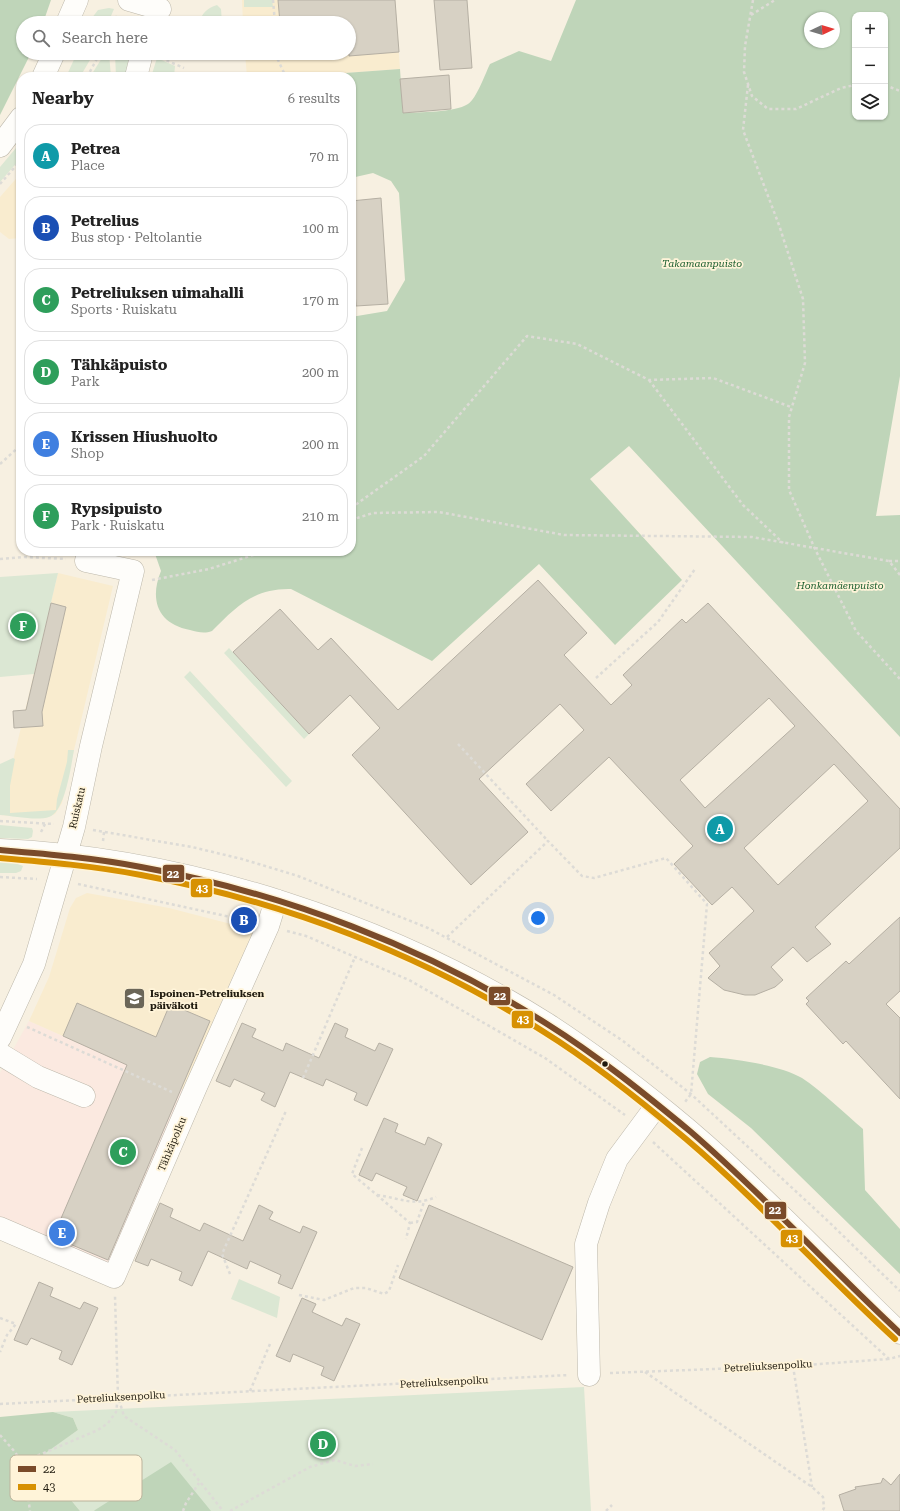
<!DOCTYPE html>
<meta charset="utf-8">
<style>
body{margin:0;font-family:"Roboto Serif",serif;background:#f6f6f6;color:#222}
.controls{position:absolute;right:12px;top:12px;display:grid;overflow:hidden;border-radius:8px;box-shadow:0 1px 3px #0004}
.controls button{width:36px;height:36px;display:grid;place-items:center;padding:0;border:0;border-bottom:1px solid #e0e0e0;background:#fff;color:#222;font:20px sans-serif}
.compass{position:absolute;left:804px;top:12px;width:36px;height:36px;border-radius:50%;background:#fff;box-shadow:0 1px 3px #0004;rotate:86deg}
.you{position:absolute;left:538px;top:918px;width:14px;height:14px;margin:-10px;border:3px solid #fff;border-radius:50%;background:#1a73e8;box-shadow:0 0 0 6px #1a73e833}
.badge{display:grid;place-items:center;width:26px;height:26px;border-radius:50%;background:#0f766e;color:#fff;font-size:13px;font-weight:700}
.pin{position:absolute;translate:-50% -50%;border:2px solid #fff;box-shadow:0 1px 4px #0006}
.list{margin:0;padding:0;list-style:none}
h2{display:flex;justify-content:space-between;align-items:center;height:52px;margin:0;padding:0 16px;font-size:17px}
h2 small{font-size:13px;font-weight:400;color:#767676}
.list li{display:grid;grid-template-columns:26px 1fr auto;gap:12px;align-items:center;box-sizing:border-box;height:64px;margin:0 8px 8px;padding:0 8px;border:1px solid #e0e0e0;border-radius:16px}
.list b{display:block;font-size:15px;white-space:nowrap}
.list p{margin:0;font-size:13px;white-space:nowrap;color:#767676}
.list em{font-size:13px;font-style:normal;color:#767676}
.icon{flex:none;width:22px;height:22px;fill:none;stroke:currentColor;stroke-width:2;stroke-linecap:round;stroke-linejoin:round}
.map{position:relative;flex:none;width:900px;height:1511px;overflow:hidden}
.search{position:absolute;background:#fff;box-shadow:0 1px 3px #0004;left:16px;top:16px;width:340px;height:44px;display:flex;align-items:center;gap:10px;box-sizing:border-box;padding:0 14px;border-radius:22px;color:#767676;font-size:15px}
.panel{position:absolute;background:#fff;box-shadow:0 1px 3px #0004;left:16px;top:72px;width:340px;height:484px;border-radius:16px}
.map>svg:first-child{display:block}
.commercial{fill:#fbe9e0}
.built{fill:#f9eccf}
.green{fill:#dbe7d3}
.forest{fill:#bfd5b9;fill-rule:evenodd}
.building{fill:#d7d1c4;stroke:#b5afa3;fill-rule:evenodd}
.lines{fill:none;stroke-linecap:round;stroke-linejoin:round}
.minor-casing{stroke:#bdb8ab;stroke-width:23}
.path{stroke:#dddbd6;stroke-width:2.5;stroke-dasharray:3 3;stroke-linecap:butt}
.minor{stroke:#fefdfa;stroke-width:22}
.bus-1-casing{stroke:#fff4d9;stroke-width:9}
.bus-2-casing{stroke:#fff4d9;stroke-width:9}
.bus-1{stroke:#7a4b2a;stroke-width:6}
.bus-2{stroke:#d79102;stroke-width:6}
.bus-dot{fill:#201b0f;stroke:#fff4d9;stroke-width:1.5}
.labels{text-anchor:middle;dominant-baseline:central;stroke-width:3.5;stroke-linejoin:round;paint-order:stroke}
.park-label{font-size:10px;font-style:italic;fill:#1a5d2d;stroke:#fff4d9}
.street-label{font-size:10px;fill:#201b0f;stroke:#fff4d9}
.poi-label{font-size:10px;font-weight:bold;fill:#201b0f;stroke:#fff4d9;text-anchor:start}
.key{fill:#fff4d9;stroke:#bcb39c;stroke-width:1}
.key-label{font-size:11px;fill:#201b0f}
.line-badge{stroke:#fff4d9;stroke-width:1.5}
.badge-label{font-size:11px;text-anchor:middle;font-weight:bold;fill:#fff}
</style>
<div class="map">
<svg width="900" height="1511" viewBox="0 0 900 1511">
<rect width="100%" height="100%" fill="#f7f0e1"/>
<path class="commercial" d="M29 1021 189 1092 113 1267 0 1218V1073Z"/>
<path class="built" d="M242 0H395L400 69 290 77H247L245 53H349V23H243Z
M21 173V238L9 239 0 232V197Z
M58 573 113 586 74 750 62 803 55 814 45 818 0 815Z
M87 893 169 908 258 931 189 1092 29 1021 49 977 70 908 76 898Z"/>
<path class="green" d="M244 0H272L273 7H244Z
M217 5 221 9 222 23H199C202 13 207 8 217 5Z
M109 8 114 9 108 23H88L98 10Z
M77 53H94L80 77H66Z
M105 53H109L111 77H90Z
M115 53H132L125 77H116Z
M157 58 175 66 174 77H151Z
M21 142V158L0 182V167Z
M58 573 34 674 0 677V577Z
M229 648 309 734 304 739 224 653Z
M190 671 292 781 286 787 184 677Z
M68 750H74C71 766 65 812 49 817 37 821 13 816 0 815V764L13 758 15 759 10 786V813L56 810 57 799 67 762Z
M0 825 32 828 33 831 32 837 28 839 0 838Z
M0 861H10L23 866 21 871 16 873H0Z
M239 1279 280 1297 277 1318 231 1299Z
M584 1387 591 1511H80L37 1458 78 1430 73 1418 53 1412Z"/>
<path class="forest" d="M0 0H51L43 23H23V53H31L0 115Z
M576 0H900V376L876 516 900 515V737L629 446 590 479 682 580 615 645 539 564 432 661 291 589C254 588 236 607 212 631 204 634 198 632 190 630 158 624 149 600 161 571L154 551H351V317L387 311 405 280 399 193 391 181 373 173 351 178V77H290L400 69 403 113C419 112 454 113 468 104 477 98 485 74 490 64L519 51 551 61ZM855 15H885V117H855ZM810 18H834V42H810Z
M710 1057C735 1059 780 1065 802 1078 822 1091 844 1113 863 1129L865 1190 900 1229V1274L751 1128 708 1094 697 1074 700 1062Z
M53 1412 73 1418 78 1430 37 1459 80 1511H0V1417Z
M171 1462 211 1511H94L95 1510Z"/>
<path class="building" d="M278 0H395L399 52 349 56V23H280Z
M434 0H467L472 68 440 70Z
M449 75 451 109 403 113 400 79Z
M381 198 388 304 356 306 351 230V201Z
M538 580 587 633 564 655 611 705 632 685 623 675 682 619 686 623 708 603 900 809V848L815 927 831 944 807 962 793 947 771 967 783 980 775 987 755 995H745L724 990 708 978 720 966 709 953 754 911 732 887 712 905 674 864 693 846 609 757 551 811 526 784 584 730 560 704 479 779 528 832 471 885 352 755 380 728 350 695 309 734 233 652 280 609 318 650 331 638 398 710ZM769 698 795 726 705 808 680 780ZM834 764 868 801 778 885 744 848Z
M51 603 66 607 42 712 43 726 14 728 13 711 26 710Z
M900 917V991L886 1004 900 1018V1099L846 1041 843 1044 806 1004 809 1001 806 998 846 961 849 964Z
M77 1003 156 1037 170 1004 210 1021 108 1260 53 1237 127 1065 63 1036Z
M242 1023 256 1029 252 1037 283 1051 286 1043 319 1058 335 1023 348 1029 345 1037 375 1051 379 1043 393 1049 367 1106 354 1100 357 1093 326 1079 323 1086 290 1072 275 1107 261 1100 265 1093 234 1079 230 1087 216 1081Z
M384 1118 398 1124 395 1132 425 1145 428 1137 442 1144 417 1201 403 1195 407 1187 376 1173 372 1181 359 1175Z
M160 1203 173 1209 170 1217 200 1231 204 1223 243 1241 259 1205 273 1212 269 1219 300 1233 303 1226 317 1232 292 1289 278 1283 281 1275 250 1261 247 1269 208 1251 192 1286 179 1280 182 1272 151 1259 148 1266 135 1261Z
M429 1205 573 1267 542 1340 399 1278Z
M39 1282 53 1288 50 1296 80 1309 84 1302 98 1308 72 1365 59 1359 62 1351 31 1338 27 1345 14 1340Z
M302 1298 316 1304 312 1312 342 1326 346 1318 360 1324 334 1381 321 1375 324 1367 293 1354 290 1362 276 1356Z
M900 1474V1511H844L839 1495 856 1489 855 1487 881 1483 883 1478 891 1485Z"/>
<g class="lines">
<defs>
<path id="minor" d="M129 0 160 9
M67 23 77 0
M43 77 54 53
M136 77 142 53
M0 146 21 118
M0 850C186 858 390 925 547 1024 590 1052 631 1083 670 1115 729 1163 782 1217 836 1270 857 1291 878 1313 900 1333
M0 1038 34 964 74 827 91 746 133 571 86 561
M0 1054 38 1077 84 1096
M0 1228 114 1277 196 1087 268 926 276 900
M589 1375 586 1244 599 1203 617 1159 657 1105"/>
</defs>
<use href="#minor" class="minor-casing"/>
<path class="path" d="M273 0 275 23
M753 0 745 46 744 72 752 96 768 109H796L841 88 855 85
M751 15 775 0
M114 23 117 16
M278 53V60L286 77
M161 58 184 68
M87 77 100 53
M748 85 743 130 779 225 803 299 805 363 789 417V490L815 549 856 631 900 679
M885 85 900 91
M0 184 21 160
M649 380 743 505 783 543
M0 464 21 445
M351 508 424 456 527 336 577 344 649 380 713 378 791 407
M351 520 373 513 439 512 564 535 752 537 889 561 900 575
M0 559 23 557 66 559
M889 561H900
M152 580 209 569 266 551
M596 678 658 622 695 569
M458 744 548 841
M0 821 54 824
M93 830 192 847 242 859 298 876 428 928 554 995 623 1041 691 1094 830 1223 900 1291
M41 832 45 824
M103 841 104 832
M0 877 37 879
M78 884 249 921
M287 931 306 936 409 980 545 1058 625 1115
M447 937 548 841 582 876 594 878 666 858 707 904 691 1094 685 1102
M27 1027 172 1092
M303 1078 355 957
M653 1142 889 1359 900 1356
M362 1148 352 1174 410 1223 406 1239
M377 1195C400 1198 413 1207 436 1197
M410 1223 417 1222 424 1202
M230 1274 222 1254 286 1111
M299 1295 324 1300 354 1288H366L384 1294 389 1291 398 1265
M0 1318 16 1324 7 1335 0 1352
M793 1366 812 1487
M645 1372 812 1487 823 1497 824 1508 822 1511
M610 1373 793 1366 888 1359
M250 1391 270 1344
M119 1400 124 1416 175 1450 223 1511
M0 1404 569 1375
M0 1435 15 1452 24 1467 30 1511
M24 1467 32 1458 98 1430 108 1423 116 1412 118 1397 115 1296
M183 1511 186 1503 199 1483
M230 1511 310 1467 335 1460 355 1466 373 1464
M606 1511 612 1505"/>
<use href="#minor" class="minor"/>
<defs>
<path id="bus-1" d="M0 850C47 854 95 858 141 867 284 893 425 947 547 1024 598 1056 645 1094 691 1132 764 1195 829 1267 900 1333"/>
<path id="bus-2" d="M0 858C47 862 94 866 141 875 282 901 422 954 544 1032 594 1063 641 1101 686 1139 760 1202 824 1274 895 1339"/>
</defs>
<use href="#bus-1" class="bus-1-casing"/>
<use href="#bus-2" class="bus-2-casing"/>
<use href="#bus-1" class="bus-1"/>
<use href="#bus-2" class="bus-2"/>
</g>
<defs>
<symbol id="school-square" viewBox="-11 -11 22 22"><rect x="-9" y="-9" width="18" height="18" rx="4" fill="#6b6658" stroke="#fff4d9"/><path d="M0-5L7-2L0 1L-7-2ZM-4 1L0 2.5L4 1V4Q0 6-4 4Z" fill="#fff"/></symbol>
</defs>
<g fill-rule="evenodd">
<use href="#school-square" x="122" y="986" width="25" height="25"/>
</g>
<circle class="bus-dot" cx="605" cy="1064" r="3.5"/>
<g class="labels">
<g class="park-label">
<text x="702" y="263">Takamaanpuisto</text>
<text x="840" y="585">Honkamäenpuisto</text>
</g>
<g class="street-label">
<text transform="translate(77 808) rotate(-77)">Ruiskatu</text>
<text transform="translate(172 1144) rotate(-67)">Tähkäpolku</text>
<text transform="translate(768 1366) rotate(-3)">Petreliuksenpolku</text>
<text transform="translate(444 1382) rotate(-3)">Petreliuksenpolku</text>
<text transform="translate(121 1397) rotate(-3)">Petreliuksenpolku</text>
</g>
<g class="poi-label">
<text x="150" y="993">Ispoinen-Petreliuksen<tspan x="150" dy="12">päiväkoti</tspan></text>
</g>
</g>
<rect x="10" y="1455" width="132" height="46" rx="6" class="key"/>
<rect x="18" y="1466" width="18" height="6" fill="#7a4b2a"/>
<rect x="18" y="1484" width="18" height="6" fill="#d79102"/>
<g class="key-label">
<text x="43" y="1473">22</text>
<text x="43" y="1491">43</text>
</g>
<g class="line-badge">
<rect x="162" y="864" width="23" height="19" rx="4" fill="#7a4b2a"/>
<rect x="190" y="878" width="23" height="20" rx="4" fill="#d79102"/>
<rect x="488" y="986" width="23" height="20" rx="4" fill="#7a4b2a"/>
<rect x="511" y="1010" width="23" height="19" rx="4" fill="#d79102"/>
<rect x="764" y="1201" width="23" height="19" rx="4" fill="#7a4b2a"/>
<rect x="780" y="1229" width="23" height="19" rx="4" fill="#d79102"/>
</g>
<g class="badge-label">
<text x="173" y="878">22</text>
<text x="202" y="892">43</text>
<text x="500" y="1000">22</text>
<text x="523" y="1023">43</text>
<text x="775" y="1214">22</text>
<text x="792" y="1242">43</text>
</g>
</svg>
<div class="controls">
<button>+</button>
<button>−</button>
<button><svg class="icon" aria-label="layers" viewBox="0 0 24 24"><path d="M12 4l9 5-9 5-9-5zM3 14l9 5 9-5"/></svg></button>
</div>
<svg class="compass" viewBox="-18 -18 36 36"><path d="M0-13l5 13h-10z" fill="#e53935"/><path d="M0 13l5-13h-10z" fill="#767676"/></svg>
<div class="you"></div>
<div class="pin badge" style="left:720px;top:829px;background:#0f9aa8">A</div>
<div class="pin badge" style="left:244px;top:920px;background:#1a4fb4">B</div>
<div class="pin badge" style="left:123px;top:1152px;background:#2e9e5b">C</div>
<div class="pin badge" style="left:323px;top:1444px;background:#2e9e5b">D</div>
<div class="pin badge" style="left:62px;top:1233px;background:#3f7fe0">E</div>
<div class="pin badge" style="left:23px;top:626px;background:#2e9e5b">F</div>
<div class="search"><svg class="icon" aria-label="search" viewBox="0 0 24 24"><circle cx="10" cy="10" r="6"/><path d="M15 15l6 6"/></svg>Search here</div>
<section class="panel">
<h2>Nearby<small>6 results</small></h2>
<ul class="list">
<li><span class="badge" style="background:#0f9aa8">A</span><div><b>Petrea</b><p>Place</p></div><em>70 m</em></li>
<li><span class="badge" style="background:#1a4fb4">B</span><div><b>Petrelius</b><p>Bus stop · Peltolantie</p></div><em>100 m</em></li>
<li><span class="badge" style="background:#2e9e5b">C</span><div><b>Petreliuksen uimahalli</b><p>Sports · Ruiskatu</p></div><em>170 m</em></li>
<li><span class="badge" style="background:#2e9e5b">D</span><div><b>Tähkäpuisto</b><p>Park</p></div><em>200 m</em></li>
<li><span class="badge" style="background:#3f7fe0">E</span><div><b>Krissen Hiushuolto</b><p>Shop</p></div><em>200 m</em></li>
<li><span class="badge" style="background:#2e9e5b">F</span><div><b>Rypsipuisto</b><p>Park · Ruiskatu</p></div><em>210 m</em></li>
</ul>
</section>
</div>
